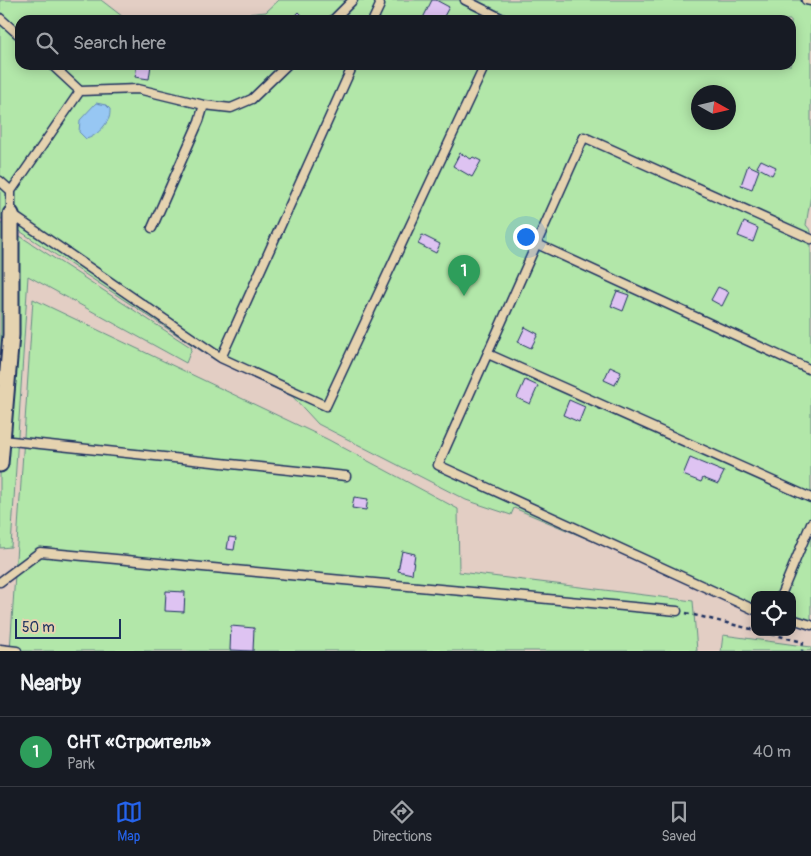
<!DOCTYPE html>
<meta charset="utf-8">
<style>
body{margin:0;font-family:Pangolin,sans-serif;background:#20242c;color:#f1f3f6}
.controls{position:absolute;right:15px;bottom:15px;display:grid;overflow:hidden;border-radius:10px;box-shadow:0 2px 12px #0003}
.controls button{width:45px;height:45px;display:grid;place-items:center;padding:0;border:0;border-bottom:1px solid #363941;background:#171b24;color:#f1f3f6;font:25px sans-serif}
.compass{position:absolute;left:691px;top:85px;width:45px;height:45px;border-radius:50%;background:#171b24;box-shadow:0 2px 12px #0003;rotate:98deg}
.scale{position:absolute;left:15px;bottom:12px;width:106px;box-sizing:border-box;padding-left:5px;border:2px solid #1b2f5e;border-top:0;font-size:14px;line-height:18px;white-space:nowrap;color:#1b2f5e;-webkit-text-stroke:4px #e5d3b0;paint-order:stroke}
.you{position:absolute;left:525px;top:236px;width:18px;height:18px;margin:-12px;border:4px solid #fff;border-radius:50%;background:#1a73e8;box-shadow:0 0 0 8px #1a73e833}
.badge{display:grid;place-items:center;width:32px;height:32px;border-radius:50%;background:#2563eb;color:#fff;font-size:16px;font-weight:700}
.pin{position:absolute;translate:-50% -41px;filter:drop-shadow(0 1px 2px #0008)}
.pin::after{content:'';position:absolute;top:26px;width:18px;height:15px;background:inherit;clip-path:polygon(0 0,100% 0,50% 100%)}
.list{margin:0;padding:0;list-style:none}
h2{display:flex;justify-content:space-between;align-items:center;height:65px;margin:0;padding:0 20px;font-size:21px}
h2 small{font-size:16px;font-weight:400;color:#9ea1a6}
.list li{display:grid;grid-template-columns:32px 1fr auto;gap:15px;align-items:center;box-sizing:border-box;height:70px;padding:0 20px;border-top:1px solid #363941}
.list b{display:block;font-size:19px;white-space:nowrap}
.list p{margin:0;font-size:16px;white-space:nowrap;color:#9ea1a6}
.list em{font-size:16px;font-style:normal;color:#9ea1a6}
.icon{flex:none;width:28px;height:28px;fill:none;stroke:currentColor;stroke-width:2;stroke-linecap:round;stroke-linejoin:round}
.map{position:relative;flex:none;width:811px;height:651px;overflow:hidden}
.search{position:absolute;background:#171b24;box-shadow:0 2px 12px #0003;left:15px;right:15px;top:15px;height:55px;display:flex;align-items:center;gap:12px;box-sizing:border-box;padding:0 18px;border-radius:15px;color:#9ea1a6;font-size:19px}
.sheet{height:135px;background:#171b24}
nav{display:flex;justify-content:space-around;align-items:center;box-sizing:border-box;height:70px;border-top:1px solid #363941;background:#171b24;font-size:14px;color:#9ea1a6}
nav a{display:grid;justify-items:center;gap:2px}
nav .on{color:#2563eb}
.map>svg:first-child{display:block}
.green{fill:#b2e7a9;stroke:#668b84;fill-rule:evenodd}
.water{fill:#97c7f3;stroke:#658ab7}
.building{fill:#dec3f2;stroke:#1b2f5e}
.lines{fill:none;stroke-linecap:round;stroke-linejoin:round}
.lane-casing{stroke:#1b2f5e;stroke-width:11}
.street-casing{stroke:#1b2f5e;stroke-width:19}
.path{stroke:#1b2f5e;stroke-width:2.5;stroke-dasharray:4 4;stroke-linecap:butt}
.lane{stroke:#e5d3b0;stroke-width:8}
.street{stroke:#e5d3b0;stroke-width:15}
</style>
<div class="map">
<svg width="811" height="651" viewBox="0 0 811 651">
<rect width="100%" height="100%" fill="#e3cec4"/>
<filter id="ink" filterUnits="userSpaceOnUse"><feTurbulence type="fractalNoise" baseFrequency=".02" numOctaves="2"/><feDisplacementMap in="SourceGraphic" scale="10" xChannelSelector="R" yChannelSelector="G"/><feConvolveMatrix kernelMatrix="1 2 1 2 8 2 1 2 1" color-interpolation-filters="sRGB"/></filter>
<g filter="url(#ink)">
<path class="green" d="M0 0H101L127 20H20V65H791V20H188L266 12 279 0H811V195L806 225 811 231V624L792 618V595H755V606L719 594 514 508 511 515 466 500 318 424 293 397 215 360 0 218ZM698 92H728V122H698Z
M0 223 192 348 186 363 28 276 11 547 0 548Z
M33 299 327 439 458 509 459 572 693 601 697 651H10Z
M723 635 811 647V651H721Z"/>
<path class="water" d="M96 103 106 105 110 109C110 112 110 115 109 118 105 127 95 137 86 139L79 132 80 120Z"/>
<path class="building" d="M432 0H436L449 7 442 20H422Z
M299 12 307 20H291Z
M137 65H151L149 79 135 77Z
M460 153 471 159 473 157 481 161 472 177 453 166Z
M761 160 776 167 772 175 757 167Z
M748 165 759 170 752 189 741 185Z
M744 222 758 228 753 242 738 236Z
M422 235 440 244 436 253 418 244Z
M718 287 729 292 722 306 711 300Z
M617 291 629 295 623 311 611 306Z
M525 327 538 334 531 348 518 342Z
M610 367 621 372 615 385 604 380Z
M525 380 538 386 530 404 517 398Z
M569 400 585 407 579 422 563 415Z
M690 458 724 472 718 484 703 478 701 482 683 475Z
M354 497 368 499 366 510 352 508Z
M229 537 236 538 234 550 227 549Z
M402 551 415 554 412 574 398 571Z
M166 591 185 592 184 612 165 611Z
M231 626 254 628 253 651 230 650Z"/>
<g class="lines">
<defs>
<path id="lane" d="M465 0 505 20
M806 0 811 1
M0 18 20 36
M333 20 353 0
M373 20 380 5 379 0
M52 65 80 91 138 89 204 105 231 108 252 99 287 65
M80 91 11 191V214L221 358 326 406 485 65
M0 181 11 191
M152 228 199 121 204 105
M537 244 811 370
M488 354 811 498
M221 358 353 65
M2 440 346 476
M0 582 40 552 677 611
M781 595 811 523
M755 610 438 465 584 137 811 239
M792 619 811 625
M0 649 17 651"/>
<path id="street" d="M0 464 11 335V214"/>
</defs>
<use href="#lane" class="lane-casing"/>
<use href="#street" class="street-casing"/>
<path class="path" d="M686 613 755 630
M764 632 803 642 802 651"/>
<use href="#lane" class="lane"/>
<use href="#street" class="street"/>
</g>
</g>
</svg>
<div class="controls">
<button><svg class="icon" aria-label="locate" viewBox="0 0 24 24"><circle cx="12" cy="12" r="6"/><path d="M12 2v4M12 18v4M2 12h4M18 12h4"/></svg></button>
</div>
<svg class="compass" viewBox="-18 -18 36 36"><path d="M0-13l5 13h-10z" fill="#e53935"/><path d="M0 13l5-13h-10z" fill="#9ea1a6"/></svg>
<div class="scale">50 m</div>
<div class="you"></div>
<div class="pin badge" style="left:464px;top:296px;background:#2e9e5b">1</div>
<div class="search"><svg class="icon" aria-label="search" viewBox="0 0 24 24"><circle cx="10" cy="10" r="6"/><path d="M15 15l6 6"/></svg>Search here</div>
</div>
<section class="sheet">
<h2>Nearby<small></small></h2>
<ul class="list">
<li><span class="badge" style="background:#2e9e5b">1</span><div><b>СНТ «Строитель»</b><p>Park</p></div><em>40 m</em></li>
</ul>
</section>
<nav>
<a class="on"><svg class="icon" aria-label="map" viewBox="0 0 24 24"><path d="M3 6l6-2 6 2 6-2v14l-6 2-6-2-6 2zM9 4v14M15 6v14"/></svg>Map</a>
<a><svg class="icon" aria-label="directions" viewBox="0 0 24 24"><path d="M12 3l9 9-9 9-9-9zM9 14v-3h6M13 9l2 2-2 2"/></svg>Directions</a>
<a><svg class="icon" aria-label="saved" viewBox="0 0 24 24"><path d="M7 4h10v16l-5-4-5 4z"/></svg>Saved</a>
</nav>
